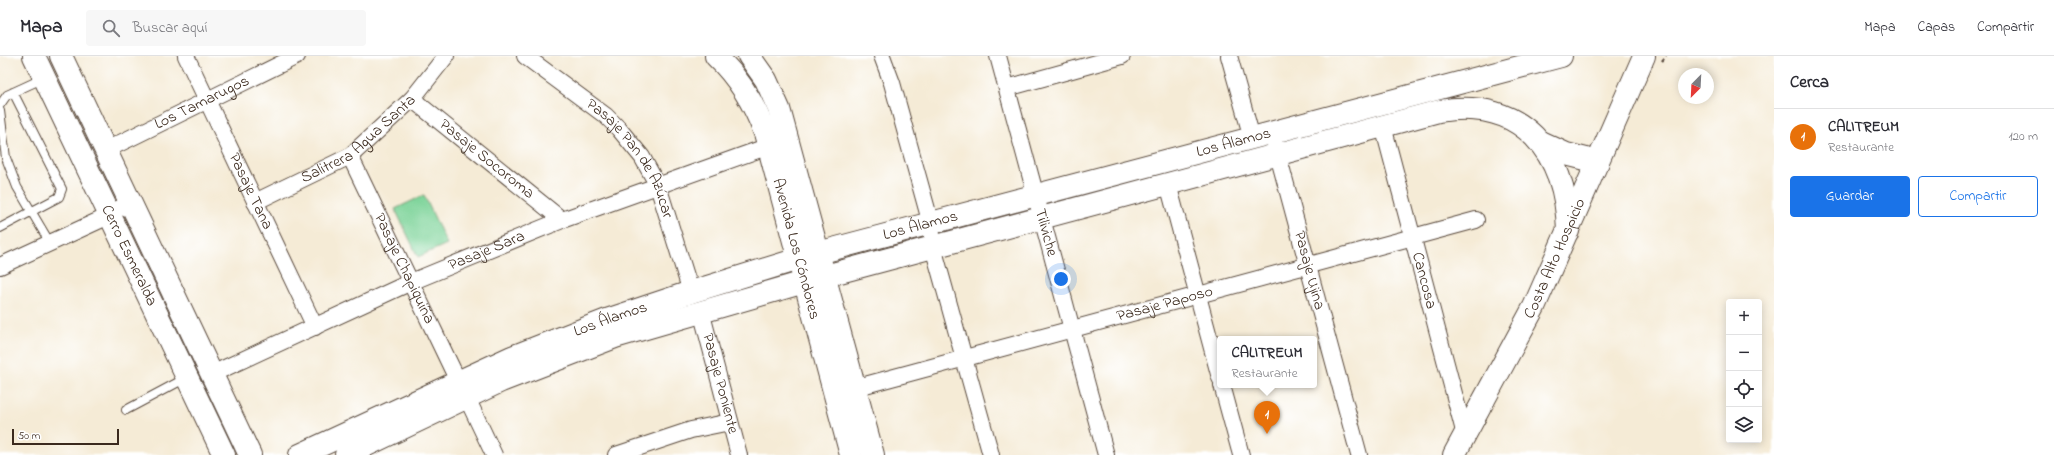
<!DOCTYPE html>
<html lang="es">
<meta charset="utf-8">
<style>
body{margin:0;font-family:"Indie Flower",sans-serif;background:#f7f7f7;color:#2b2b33}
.controls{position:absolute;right:12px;bottom:12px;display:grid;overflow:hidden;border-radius:4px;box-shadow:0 2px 10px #0003}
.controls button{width:36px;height:36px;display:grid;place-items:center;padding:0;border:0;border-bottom:1px solid #e1e1e2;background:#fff;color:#2b2b33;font:20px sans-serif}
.compass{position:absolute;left:1678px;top:12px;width:36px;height:36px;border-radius:50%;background:#fff;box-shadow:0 2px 10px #0003;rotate:204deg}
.scale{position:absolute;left:12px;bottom:10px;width:107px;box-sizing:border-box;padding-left:4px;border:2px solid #3b2a1e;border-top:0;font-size:11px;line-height:14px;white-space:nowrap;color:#3b2a1e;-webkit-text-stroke:3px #fff;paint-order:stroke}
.you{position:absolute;left:1061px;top:223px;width:14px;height:14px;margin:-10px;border:3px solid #fff;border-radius:50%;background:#1a73e8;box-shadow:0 0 0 6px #1a73e833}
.badge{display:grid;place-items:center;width:26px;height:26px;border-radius:50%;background:#1a73e8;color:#fff;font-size:13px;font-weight:700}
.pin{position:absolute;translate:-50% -33px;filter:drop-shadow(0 1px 2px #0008)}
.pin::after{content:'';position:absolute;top:21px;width:14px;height:12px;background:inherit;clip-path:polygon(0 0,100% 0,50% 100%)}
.popup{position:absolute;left:1217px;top:280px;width:100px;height:52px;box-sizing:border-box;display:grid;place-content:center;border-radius:4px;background:#fff;filter:drop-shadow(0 1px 3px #0005);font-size:13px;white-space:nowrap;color:#7c7c81}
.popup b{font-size:15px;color:#2b2b33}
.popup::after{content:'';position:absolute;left:50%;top:100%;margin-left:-8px;border:8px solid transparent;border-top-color:#fff}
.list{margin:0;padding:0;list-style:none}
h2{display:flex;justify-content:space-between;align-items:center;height:52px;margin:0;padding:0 16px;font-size:17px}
h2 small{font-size:13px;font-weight:400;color:#7c7c81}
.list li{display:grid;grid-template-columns:26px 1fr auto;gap:12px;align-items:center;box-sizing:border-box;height:56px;padding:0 16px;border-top:1px solid #e1e1e2}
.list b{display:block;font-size:15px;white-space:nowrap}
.list p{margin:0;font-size:13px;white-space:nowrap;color:#7c7c81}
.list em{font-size:13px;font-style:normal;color:#7c7c81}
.actions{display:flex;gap:8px;padding:12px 16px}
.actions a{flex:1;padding:9px 0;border:1px solid #1a73e8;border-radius:4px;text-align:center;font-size:14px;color:#1a73e8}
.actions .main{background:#1a73e8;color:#fff}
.icon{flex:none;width:22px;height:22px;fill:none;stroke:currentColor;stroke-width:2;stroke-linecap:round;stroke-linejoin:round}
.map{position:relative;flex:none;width:1774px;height:399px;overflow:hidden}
header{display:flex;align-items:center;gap:24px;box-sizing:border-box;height:56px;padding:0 20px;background:#fff;border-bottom:1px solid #e1e1e2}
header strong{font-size:19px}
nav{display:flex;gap:22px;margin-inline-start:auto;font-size:14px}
.search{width:280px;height:36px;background:#f7f7f7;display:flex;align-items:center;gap:10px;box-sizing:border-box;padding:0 14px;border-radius:4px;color:#7c7c81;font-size:15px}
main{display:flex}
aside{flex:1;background:#fff}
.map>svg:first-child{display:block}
.green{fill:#7cd398;stroke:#5c7e5b}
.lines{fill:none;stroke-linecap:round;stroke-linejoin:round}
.lane-casing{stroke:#57473a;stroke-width:10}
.street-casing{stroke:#57473a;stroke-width:18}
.secondary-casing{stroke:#57473a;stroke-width:24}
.path{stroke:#57473a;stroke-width:2.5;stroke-dasharray:3 3;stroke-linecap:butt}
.lane{stroke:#fff;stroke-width:8}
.street{stroke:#fff;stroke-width:16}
.secondary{stroke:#fff;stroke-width:22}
.labels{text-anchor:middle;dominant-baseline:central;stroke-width:3;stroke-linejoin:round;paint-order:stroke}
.street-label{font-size:16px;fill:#3b2a1e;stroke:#fff}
</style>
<header>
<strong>Mapa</strong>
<div class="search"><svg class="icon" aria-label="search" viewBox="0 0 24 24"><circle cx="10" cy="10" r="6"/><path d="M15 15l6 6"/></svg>Buscar aquí</div>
<nav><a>Mapa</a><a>Capas</a><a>Compartir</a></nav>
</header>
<main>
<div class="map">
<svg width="1774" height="399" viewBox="0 0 1774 399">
<rect width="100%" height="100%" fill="#fff"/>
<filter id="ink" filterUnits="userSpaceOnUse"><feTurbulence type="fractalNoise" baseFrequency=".025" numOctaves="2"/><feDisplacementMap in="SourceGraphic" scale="8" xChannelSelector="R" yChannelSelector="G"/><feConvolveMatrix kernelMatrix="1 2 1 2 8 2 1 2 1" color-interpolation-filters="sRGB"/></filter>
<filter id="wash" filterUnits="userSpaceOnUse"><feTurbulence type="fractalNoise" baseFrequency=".012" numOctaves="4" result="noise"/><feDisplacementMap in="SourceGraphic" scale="16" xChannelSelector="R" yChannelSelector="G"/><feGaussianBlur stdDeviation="0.9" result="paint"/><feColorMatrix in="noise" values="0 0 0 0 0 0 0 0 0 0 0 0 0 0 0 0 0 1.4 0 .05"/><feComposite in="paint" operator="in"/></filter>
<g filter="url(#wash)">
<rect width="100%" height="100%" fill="#f5ebd6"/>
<path class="green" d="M424 139 447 188 418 201 395 153Z"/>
</g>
<g filter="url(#ink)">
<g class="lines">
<defs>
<path id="lane" d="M0 49 7 39 44 22
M0 55 6 102 17 131 50 187
M0 172 59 141 62 133 13 36
M126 354 186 322"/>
<g id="street">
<path id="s1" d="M186 0 315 271"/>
<path id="s2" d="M525 0 606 60 619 73 642 101 658 130 691 236"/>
<path d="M882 0 892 27 931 168 933 191 991 399"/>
<path id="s3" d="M998 0 1106 399"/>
<path d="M1229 0 1252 82"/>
<path d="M1007 32 1122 0"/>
<path id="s4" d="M412 43 562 164"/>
<path id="s5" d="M1383 70 1465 379"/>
<path id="s6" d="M1275 88 1359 399"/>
<path id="s7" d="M106 94 297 0"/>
<path id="s8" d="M350 100 458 325"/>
<path d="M1168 128 1220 322"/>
<path id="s9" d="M255 146 350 100 412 43 446 0"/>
<path d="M0 210 100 164 130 146"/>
<path id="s10" d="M701 255 739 399"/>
<path id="s11" d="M212 318 411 226 562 164 769 90"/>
<path d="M1222 329 1241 399"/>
<path id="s12" d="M854 332 1476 164"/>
<path d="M467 342 494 399"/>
<path d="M616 399 691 374 730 366"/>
</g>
<g id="secondary">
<path id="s13" d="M34 0 224 399"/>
<path d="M61 0 250 399"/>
<path id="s14" d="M716 0C739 22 754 47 765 77L851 399"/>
<path d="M749 0 766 24 779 53 873 399"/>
<path d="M1540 86 1566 98 1598 106"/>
<path id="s15" d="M300 399 512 301 607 264 691 236 818 197 1561 0"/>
<path d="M346 399 501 325 615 281 825 220 1439 55C1523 41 1566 97 1568 175"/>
<path id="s16" d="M1454 399 1534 251 1644 0"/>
</g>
</defs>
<use href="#lane" class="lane-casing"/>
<use href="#street" class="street-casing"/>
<use href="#secondary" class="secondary-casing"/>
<path class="path" d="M1662 5 1666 0"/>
<use href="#lane" class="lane"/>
<use href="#street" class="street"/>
<use href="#secondary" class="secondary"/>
</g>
</g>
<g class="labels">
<g class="street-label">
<text stroke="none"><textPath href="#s7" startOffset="107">Los Tamarugos</textPath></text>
<text stroke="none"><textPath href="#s9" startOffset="122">Salitrera Agua Santa</textPath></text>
<text stroke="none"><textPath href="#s15" startOffset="987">Los Álamos</textPath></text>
<text stroke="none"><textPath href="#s4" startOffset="96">Pasaje Socoroma</textPath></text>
<text stroke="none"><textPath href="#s2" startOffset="150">Pasaje Pan de Azúcar</textPath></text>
<text stroke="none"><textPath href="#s1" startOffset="150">Pasaje Tana</textPath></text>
<text stroke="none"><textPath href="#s15" startOffset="663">Los Álamos</textPath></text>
<text stroke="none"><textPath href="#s3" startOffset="183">Tiliviche</textPath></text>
<text stroke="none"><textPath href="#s14" startOffset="212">Avenida Los Cóndores</textPath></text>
<text stroke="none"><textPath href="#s11" startOffset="301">Pasaje Sara</textPath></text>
<text stroke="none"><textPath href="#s13" startOffset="221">Cerro Esmeralda</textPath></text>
<text stroke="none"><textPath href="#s16" startOffset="221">Costa Alto Hospicio</textPath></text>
<text stroke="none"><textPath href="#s8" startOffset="125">Pasaje Chapiquiña</textPath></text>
<text stroke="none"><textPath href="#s6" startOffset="131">Pasaje Ujina</textPath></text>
<text stroke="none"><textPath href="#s5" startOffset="160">Cancosa</textPath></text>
<text stroke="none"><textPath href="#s12" startOffset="322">Pasaje Paposo</textPath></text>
<text stroke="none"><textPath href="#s15" startOffset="339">Los Álamos</textPath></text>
<text stroke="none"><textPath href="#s10" startOffset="75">Pasaje Poniente</textPath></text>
</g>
</g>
</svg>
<div class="controls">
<button>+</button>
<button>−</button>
<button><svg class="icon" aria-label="locate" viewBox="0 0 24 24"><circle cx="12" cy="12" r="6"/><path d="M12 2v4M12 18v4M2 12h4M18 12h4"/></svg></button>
<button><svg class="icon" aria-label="layers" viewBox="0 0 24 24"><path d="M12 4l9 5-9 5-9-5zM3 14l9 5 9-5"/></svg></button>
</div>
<svg class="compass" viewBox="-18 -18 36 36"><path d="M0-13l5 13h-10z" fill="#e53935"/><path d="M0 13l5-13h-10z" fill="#7c7c81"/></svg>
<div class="scale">50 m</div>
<div class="you"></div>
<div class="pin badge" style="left:1267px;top:378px;background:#e8710a">1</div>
<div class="popup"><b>CALITREUM</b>Restaurante</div>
</div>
<aside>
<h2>Cerca<small></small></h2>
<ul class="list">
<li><span class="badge" style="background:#e8710a">1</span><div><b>CALITREUM</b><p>Restaurante</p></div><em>120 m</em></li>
</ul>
<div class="actions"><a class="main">Guardar</a><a>Compartir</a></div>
</aside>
</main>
